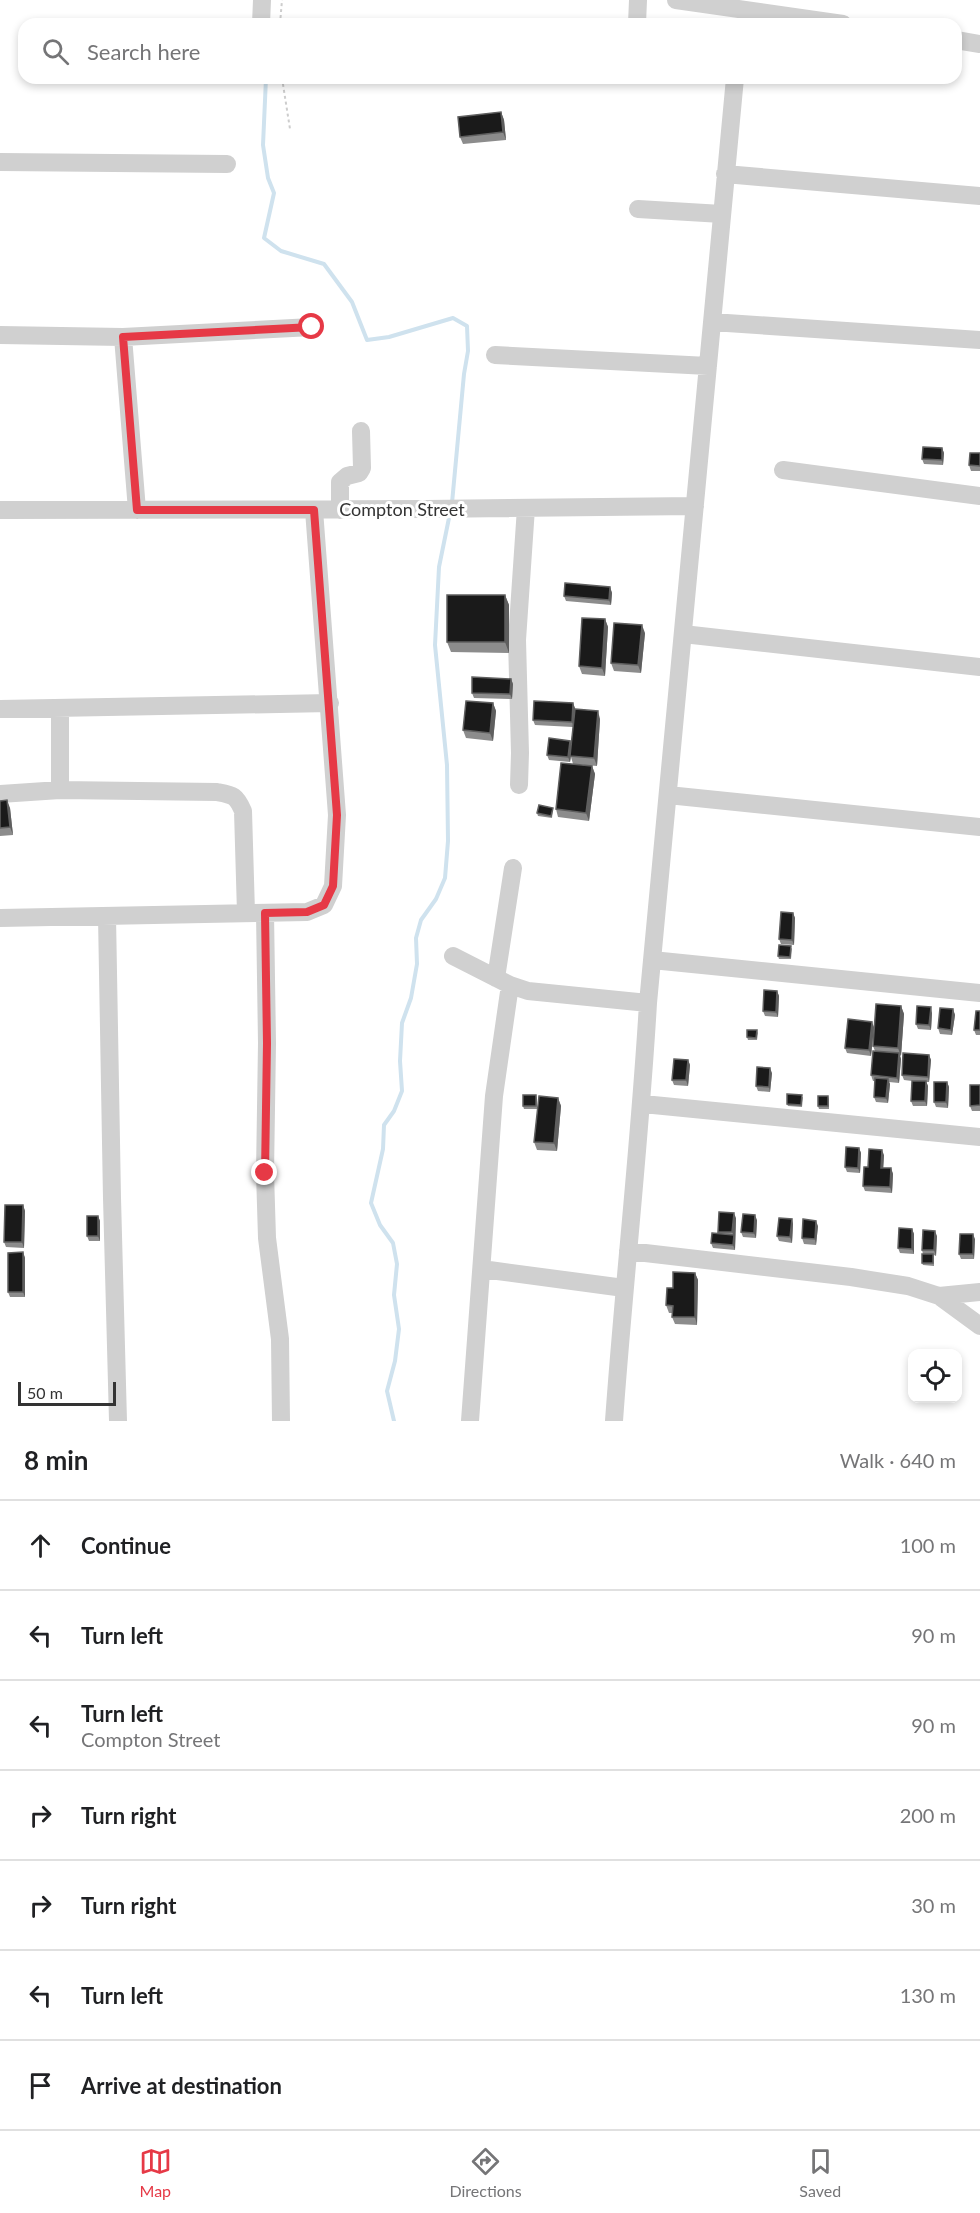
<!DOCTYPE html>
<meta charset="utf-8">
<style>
body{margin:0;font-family:Lato,sans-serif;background:#f6f6f6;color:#202124}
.controls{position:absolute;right:18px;bottom:18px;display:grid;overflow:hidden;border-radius:12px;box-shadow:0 3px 9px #0003}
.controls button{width:54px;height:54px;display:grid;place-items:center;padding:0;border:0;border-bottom:2px solid #e0e0e0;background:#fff;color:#202124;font:30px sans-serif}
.scale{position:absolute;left:18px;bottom:15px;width:98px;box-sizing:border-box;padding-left:6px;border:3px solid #333;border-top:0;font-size:16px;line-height:21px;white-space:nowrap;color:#333;-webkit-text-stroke:4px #fff;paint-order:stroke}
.stop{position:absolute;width:18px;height:18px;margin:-14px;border:4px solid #e63946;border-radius:50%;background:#fff}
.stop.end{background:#e63946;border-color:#fff;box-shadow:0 2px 6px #0008}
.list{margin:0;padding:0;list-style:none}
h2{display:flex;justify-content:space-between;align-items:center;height:78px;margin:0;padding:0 24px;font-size:26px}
h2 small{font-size:20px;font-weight:400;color:#757577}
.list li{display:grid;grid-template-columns:39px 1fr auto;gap:18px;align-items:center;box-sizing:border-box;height:90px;padding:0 24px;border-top:2px solid #e0e0e0}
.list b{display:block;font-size:22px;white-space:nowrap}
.list p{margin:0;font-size:20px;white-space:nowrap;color:#757577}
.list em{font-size:20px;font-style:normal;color:#757577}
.icon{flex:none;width:33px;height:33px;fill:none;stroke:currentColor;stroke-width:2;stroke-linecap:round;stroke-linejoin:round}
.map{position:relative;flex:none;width:980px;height:1421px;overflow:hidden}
.search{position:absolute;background:#fff;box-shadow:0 3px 9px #0003;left:18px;right:18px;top:18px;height:66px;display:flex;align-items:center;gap:15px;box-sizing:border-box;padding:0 21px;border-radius:18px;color:#757577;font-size:22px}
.sheet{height:708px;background:#fff}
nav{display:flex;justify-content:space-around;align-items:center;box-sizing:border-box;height:84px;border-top:2px solid #e0e0e0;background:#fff;font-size:16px;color:#757577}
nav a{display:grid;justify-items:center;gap:3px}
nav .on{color:#e63946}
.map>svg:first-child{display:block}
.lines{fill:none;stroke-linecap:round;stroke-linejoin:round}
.stream{stroke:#cfe2ee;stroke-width:4}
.path{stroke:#cdcdcd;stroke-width:2;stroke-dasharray:3 3;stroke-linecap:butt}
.minor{stroke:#d0d0d0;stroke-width:18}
.wall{fill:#8c8c8c}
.shaded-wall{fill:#5f5f5f}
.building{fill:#1a1a1a;stroke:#5f5f5f;stroke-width:1.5}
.route{stroke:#e63946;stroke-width:8}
.labels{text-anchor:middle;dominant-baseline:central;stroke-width:6;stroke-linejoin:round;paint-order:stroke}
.street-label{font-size:18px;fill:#333;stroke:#fff}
</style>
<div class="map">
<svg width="980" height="1421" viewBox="0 0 980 1421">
<rect width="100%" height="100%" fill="#fff"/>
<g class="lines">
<path class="stream" d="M266 78 263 145 268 178 274 193 264 238 281 251 324 264 352 302 367 340 389 337 453 318 467 326 468 351 464 374 452 503
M394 1421 387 1391 395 1361 399 1329 394 1295 397 1264 393 1243 380 1225 371 1203 383 1149 384 1125 394 1111 402 1091 400 1061 402 1023 411 998 417 964 416 938 421 920 436 899 445 878 448 841 447 765 435 645 439 567 450 513"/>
<path class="path" d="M280 24 282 0
M282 78 290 129"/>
<path class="minor" d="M676 0 843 24
M261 24 262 0
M637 24 638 0
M956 40 980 44
M0 162 227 164
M725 174 980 196
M638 209 722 214
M712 322 980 340
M0 335 123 337 312 327
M123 337 137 510
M495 355 708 366
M783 470 980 496
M0 510 426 509 695 506
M340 510V482L347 476 359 473 362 468 361 431
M683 634 980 667
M0 709 330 703
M60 709V790
M519 785 520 753 517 640 526 508
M0 794 60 790 217 792C233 795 236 795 243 811L246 913
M668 795 980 827
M265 913 267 1043 265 1173 267 1238 280 1339 281 1421
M107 916 112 1198 118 1421
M0 918 307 912 324 905 333 886 337 815 314 510
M453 956 510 985 528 991 648 1003
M652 960 980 993
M496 978 513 868
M643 1104 980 1137
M628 1251 851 1277 908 1286 939 1296 980 1326
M482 1269 624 1288
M939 1296 980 1292
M470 1421 494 1096 510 985
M614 1421C624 1281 640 1142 648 1003L735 78"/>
</g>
<path class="wall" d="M501 112 504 120 506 140 463 144 460 137Z
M942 448 944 453 943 465 924 464 922 459Z
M980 453V471H971L969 465Z
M610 587 612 593 611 605 566 601 564 596Z
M505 595 509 605V653L451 652 447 642Z
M605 619 608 627 605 676 582 674 579 666Z
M645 633 641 673 614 671 611 663Z
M511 679 513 684 512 699 474 698 472 693Z
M493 703 496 711 493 741 466 738 463 730Z
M573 703 575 709 600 719 597 766 573 764 571 757 570 762 549 760 547 755 570 741 571 744 573 727 535 725 533 720Z
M592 766 595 774 589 821 558 817 556 809Z
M0 801 10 808 13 835 0 836Z
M553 810 552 818 538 816 537 813Z
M793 913 795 918 794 945 781 944 779 939Z
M792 948 791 959H779L778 956Z
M777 991 779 996 778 1017 765 1016 763 1011Z
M901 1006 904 1014 901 1056 900 1055 901 1059 899 1083 889 1082 890 1084 888 1103 876 1102 874 1097 875 1081H873L871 1075 875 1051 873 1046 874 1029 871 1056 847 1053 845 1048 874 1027Z
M953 1009 955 1015 952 1035 940 1034 938 1028Z
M980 1011V1035H976L974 1030Z
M932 1013 931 1030 918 1029 916 1024Z
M757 1030 758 1033 757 1040H748L747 1037Z
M929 1055 931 1060 929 1082H926L928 1086 927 1106H913L911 1101 912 1081 904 1080 902 1075Z
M688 1060 690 1065 688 1086 674 1085 672 1080Z
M772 1073 770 1092 758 1091 756 1086Z
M947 1082 949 1087 948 1108 936 1107 934 1102Z
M980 1085V1111H972L970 1106Z
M536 1095 537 1098V1109H524L523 1106Z
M828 1096 829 1099V1109H819L818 1106Z
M803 1097 802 1107 788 1106 787 1104Z
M558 1098 561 1106 557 1151 537 1150 534 1142Z
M859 1148 861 1153 860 1173 847 1172 845 1167Z
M884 1155 883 1168H891L893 1174 892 1193 865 1191 863 1186 868 1167Z
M23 1205 25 1211 24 1248 6 1247 4 1242Z
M98 1216 100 1221V1241H89L87 1236Z
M736 1218 735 1250 713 1248 711 1243 719 1234 718 1232Z
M792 1219 793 1224 792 1243 779 1241 777 1236Z
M757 1220 756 1238 743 1237 741 1232Z
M818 1226 816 1245 804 1244 802 1238Z
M912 1229 914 1234V1254L900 1253 898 1248Z
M937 1236 936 1256 934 1255V1266L923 1265 922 1263 923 1254 922 1250Z
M975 1239 974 1259H961L959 1254Z
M23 1252 25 1258V1297H10L8 1292Z
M695 1273 698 1280 697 1325 675 1324 672 1317 673 1313H669L666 1305 673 1288Z"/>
<path class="shaded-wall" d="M501 112 504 120 506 140 503 132Z
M942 448 944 453 943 465 942 460Z
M610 587 612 593 611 605 609 600Z
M505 595 509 605V653L505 642Z
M605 619 608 627 605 676 602 668Z
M642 625 645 633 641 673 638 665Z
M511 679 513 684 512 699 510 694Z
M493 703 496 711 493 741 490 733Z
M573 703 575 708 574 727 572 722Z
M598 711 600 719 597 766 594 758Z
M570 741 572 746 570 762 568 757Z
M592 766 595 774 589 821 586 813Z
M7 800 10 808 13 835 10 827Z
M793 913 795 918 794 945 792 940Z
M777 991 779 996 778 1017 776 1012Z
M901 1006 904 1014 901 1056 898 1048Z
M931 1007 932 1013 931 1030 929 1025Z
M953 1009 955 1015 952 1035 951 1030Z
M872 1022 874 1027 871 1056 869 1050Z
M899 1053 901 1059 899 1083 897 1078Z
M929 1055 931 1060 929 1082 928 1077Z
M688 1060 690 1065 688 1086 686 1080Z
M770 1068 772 1073 770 1092 769 1087Z
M888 1079 890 1084 888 1103 886 1098Z
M926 1081 928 1086 927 1106 925 1101Z
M947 1082 949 1087 948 1108 946 1102Z
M558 1098 561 1106 557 1151 554 1143Z
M859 1148 861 1153 860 1173 858 1168Z
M882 1150 884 1155 883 1173 881 1168Z
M891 1168 893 1174 892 1193 890 1187Z
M23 1205 25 1211 24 1248 22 1242Z
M734 1213 736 1218 735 1250 733 1245 734 1236 732 1232Z
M755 1215 757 1220 756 1238 754 1233Z
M98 1216 100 1221V1241L98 1236Z
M792 1219 793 1224 792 1243 790 1237Z
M816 1221 818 1226 816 1245 815 1239Z
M912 1229 914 1234V1254L912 1249Z
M935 1231 937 1236 936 1256 934 1250Z
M973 1234 975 1239 974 1259 973 1254Z
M23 1252 25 1258V1297L23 1292Z
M695 1273 698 1280 697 1325 695 1317Z"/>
<path class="building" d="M501 112 503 132 460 137 458 117Z
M923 447 942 448V460L922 459Z
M970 453H980V466L969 465Z
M565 583 610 587 609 600 564 596Z
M447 595H505V642H447Z
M582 618 605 619 602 668 579 666Z
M614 623 642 625 638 665 611 663Z
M472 677 511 679 510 694 472 693Z
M466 701 493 703 490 733 463 730Z
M534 701 573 703 572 722 533 720Z
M575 709 598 711 594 758 570 756Z
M549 738 570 741 568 757 547 755Z
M561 763 592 766 586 813 556 809Z
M7 800 10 827 0 828V801Z
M539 805 553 808 551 816 537 813Z
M781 912 793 913 792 940 779 939Z
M779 945 791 946 790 957 778 956Z
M764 990 777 991 776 1012 763 1011Z
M876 1004 901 1006 898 1048 873 1046Z
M917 1006 931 1007 929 1025 916 1024Z
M940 1008 953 1009 951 1030 938 1028Z
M976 1011H980V1030H974Z
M848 1019 872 1022 869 1050 845 1048Z
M747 1030H757L756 1038 747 1037Z
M873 1051 899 1053 897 1078 871 1075Z
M903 1053 929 1055 928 1077 902 1075Z
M674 1059 688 1060 686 1080H672Z
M757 1067 770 1068 769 1087 756 1086Z
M875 1078 888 1079 886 1098 874 1097Z
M912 1081H926L925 1101H911Z
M934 1082H947L946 1102H934Z
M970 1085H980V1105L970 1106Z
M787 1094 802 1095 801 1105 787 1104Z
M523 1095H536V1106H523Z
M539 1096 558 1098 554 1143 534 1142Z
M818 1096H828V1106H818Z
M846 1147 859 1148 858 1168 845 1167Z
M869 1149 882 1150 881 1168H891L890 1187 863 1186 864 1167H868Z
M5 1205H23L22 1242H4Z
M719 1212 734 1213 732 1232H718Z
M743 1214 755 1215 754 1233 741 1232Z
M87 1216H98V1236H87Z
M779 1218 792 1219 790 1237 777 1236Z
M803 1219 816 1221 815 1239 802 1238Z
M899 1228 912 1229V1249L898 1248Z
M923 1230 935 1231 934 1250H922Z
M712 1233 734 1235 733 1245 711 1243Z
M960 1234H973V1254H959Z
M23 1252V1292H8V1253Z
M922 1254H933V1263H922Z
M673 1272 695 1273V1317H672L673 1306 666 1305 667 1288H673Z"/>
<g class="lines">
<path class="route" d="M265 1173 267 1043 265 913 307 912 324 905 333 886 337 815 314 510H137L123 337 312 327"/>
</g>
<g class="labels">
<g class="street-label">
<text x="402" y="509">Compton Street</text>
</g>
</g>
</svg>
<div class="controls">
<button><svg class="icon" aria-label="locate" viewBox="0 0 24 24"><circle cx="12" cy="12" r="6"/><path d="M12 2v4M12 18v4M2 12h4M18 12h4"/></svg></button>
</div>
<div class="scale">50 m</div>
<div class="stop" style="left:312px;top:327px"></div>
<div class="stop end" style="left:265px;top:1173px"></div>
<div class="search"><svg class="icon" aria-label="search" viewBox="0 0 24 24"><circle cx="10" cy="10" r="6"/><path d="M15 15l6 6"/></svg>Search here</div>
</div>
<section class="sheet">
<h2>8 min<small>Walk · 640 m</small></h2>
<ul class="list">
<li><svg class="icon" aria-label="ahead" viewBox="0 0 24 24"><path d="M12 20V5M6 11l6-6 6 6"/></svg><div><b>Continue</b></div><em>100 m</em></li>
<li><svg class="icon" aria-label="left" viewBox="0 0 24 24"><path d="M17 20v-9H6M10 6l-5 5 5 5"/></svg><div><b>Turn left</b></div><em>90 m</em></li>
<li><svg class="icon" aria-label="left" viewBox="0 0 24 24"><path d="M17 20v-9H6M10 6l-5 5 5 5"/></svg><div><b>Turn left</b><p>Compton Street</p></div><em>90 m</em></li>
<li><svg class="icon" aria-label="right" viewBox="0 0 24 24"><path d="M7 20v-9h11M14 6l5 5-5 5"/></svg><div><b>Turn right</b></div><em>200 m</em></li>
<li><svg class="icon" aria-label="right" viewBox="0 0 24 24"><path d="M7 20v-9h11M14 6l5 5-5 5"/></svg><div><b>Turn right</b></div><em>30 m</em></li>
<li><svg class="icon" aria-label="left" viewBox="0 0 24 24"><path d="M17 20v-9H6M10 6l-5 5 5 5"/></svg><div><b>Turn left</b></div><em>130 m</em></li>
<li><svg class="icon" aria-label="arrive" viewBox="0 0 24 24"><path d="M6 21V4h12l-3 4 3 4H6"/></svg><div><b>Arrive at destination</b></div></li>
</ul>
</section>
<nav>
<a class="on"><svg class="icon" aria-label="map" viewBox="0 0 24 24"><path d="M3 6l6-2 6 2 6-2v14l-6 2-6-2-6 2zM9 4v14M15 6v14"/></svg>Map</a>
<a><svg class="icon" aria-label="directions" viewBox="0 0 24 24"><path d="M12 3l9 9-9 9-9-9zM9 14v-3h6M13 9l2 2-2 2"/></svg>Directions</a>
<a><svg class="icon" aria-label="saved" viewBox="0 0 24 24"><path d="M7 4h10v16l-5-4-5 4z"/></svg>Saved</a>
</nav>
